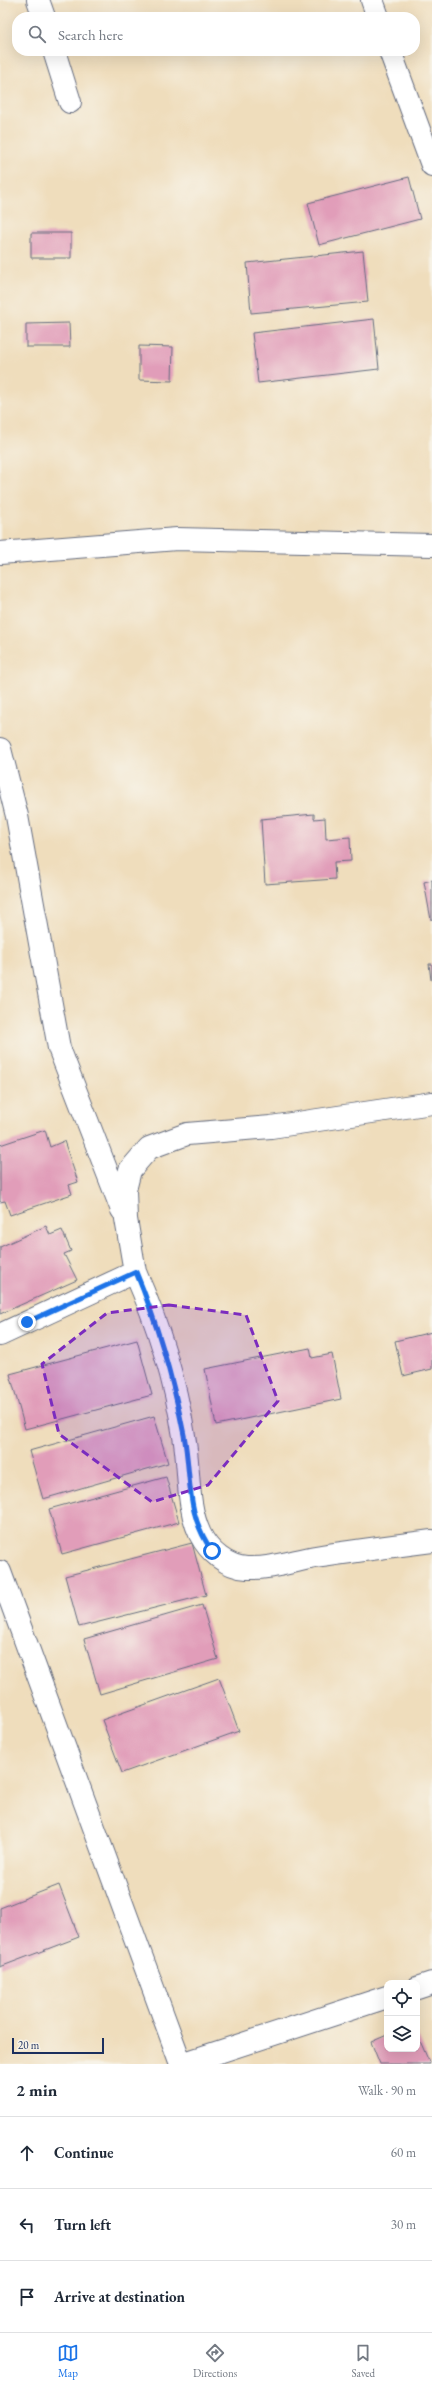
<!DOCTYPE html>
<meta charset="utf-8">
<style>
body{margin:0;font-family:"EB Garamond",serif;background:#f2f2f3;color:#1f2937}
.controls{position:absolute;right:12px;bottom:12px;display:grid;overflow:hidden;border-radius:8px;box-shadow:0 4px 16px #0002}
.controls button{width:36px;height:36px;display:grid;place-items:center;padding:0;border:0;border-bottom:1px solid #e0e1e3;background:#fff;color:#1f2937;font:20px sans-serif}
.scale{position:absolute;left:12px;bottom:10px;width:92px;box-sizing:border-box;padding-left:4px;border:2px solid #1b2f5e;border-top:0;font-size:11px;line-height:14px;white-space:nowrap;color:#1b2f5e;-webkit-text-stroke:3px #f7f3e8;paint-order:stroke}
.stop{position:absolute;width:12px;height:12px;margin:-9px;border:3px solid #1a73e8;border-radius:50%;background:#fff}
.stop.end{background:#1a73e8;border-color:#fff;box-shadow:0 1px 4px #0008}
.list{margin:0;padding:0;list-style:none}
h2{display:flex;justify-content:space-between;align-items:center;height:52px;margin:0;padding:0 16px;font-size:17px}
h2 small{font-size:13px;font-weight:400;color:#747a83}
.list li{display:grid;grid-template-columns:26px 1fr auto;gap:12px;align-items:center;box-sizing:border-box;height:72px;padding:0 16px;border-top:1px solid #e0e1e3}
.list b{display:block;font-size:15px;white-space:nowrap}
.list em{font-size:13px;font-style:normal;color:#747a83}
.icon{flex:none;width:22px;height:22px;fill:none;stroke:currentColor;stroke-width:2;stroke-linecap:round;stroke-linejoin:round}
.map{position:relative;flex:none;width:432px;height:2064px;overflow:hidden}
.search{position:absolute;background:#fff;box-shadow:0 4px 16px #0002;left:12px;right:12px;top:12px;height:44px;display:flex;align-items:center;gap:10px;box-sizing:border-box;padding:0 14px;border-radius:16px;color:#747a83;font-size:15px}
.sheet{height:268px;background:#fff}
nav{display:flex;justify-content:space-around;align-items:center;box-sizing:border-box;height:56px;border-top:1px solid #e0e1e3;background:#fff;font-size:11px;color:#747a83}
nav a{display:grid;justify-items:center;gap:2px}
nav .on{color:#1a73e8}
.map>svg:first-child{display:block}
.building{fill:#e19db9}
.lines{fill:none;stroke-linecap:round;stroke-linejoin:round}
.minor-casing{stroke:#656c7f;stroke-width:24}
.minor{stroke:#fff;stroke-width:22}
.route{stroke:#1a73e8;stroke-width:5}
.marked{fill:#7b2cbf;fill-opacity:0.2;stroke:#7b2cbf;stroke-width:3;stroke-dasharray:8 5;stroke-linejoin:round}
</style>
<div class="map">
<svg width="432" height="2064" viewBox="0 0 432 2064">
<rect width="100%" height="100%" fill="#f7f3e8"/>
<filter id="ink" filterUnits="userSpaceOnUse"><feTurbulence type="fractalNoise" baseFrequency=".025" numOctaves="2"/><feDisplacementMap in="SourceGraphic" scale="8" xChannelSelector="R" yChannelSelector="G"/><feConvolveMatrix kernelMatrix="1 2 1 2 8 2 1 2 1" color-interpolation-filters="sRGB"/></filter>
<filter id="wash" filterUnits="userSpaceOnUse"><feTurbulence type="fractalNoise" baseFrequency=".012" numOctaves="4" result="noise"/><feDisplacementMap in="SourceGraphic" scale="16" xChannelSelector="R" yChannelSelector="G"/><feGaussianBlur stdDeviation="0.9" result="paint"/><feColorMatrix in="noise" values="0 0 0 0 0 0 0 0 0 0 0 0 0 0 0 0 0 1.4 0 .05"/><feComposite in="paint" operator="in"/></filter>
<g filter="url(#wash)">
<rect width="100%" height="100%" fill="#efddbc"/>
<g id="blocks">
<path class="building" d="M409 177 420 219 319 245 308 203Z
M31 233H71V258H31Z
M363 251 368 302 251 313 247 263Z
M374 319 379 369 258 383 252 333Z
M69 323 70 347H26V324Z
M139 346 173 347 172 381 139 380Z
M314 814V819L325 818 326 839 350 837 351 861 334 862 335 879 265 884 261 819Z
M432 880V919L431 920 424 882Z
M429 964H432V980H431Z
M45 1130 50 1147 64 1141 78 1182 69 1185 72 1194 10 1215 5 1201 0 1202V1145Z
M46 1226 50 1235 62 1230 71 1251 64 1254 77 1280 0 1314V1247Z
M432 1332V1369L403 1376 395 1341Z
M137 1340 152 1395 25 1429 10 1374Z
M310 1348 312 1358 332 1354 341 1399 216 1425 205 1369Z
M154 1416 168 1463 43 1499 29 1451Z
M166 1477 179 1522 62 1554 49 1509Z
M192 1543 206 1595 79 1627 65 1576Z
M202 1605 218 1659 100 1694 84 1639Z
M219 1678 239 1731 122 1773 102 1720Z
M59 1885 79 1937 0 1967V1908Z
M417 2034 430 2064H380L371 2042 387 2035V2049H417Z"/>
</g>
</g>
<g filter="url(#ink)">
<use href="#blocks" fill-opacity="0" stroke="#656c7f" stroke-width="1"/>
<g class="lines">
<defs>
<path id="minor" d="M38 0 44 17
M372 0 378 17
M54 51 70 102
M390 51 432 165
M0 553 177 539 432 545
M0 749 17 816 59 1048 122 1210
M135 1272C158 1324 175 1380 184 1436 190 1469 186 1504 200 1534 209 1552 227 1567 247 1568 271 1569 293 1561 315 1557 354 1551 393 1546 432 1541
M0 1335 135 1272 126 1219 125 1190 130 1170 149 1148 187 1134 271 1127 432 1103
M0 1572 181 2064
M417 1988 432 1983
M182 2064 387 1997"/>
</defs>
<use href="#minor" class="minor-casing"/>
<use href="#minor" class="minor"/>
</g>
</g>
<g class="lines" filter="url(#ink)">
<path class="route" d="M27 1322 136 1272C158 1325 173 1379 184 1435 192 1479 185 1512 212 1551"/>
</g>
<path class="marked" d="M169 1305 246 1315 278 1401 208 1485 152 1502 59 1434 42 1364 107 1313Z"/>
</svg>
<div class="controls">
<button><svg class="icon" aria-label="locate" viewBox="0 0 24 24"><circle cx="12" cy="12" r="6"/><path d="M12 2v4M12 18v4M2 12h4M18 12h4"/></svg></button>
<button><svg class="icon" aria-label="layers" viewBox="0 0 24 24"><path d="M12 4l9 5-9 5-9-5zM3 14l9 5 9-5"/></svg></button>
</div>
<div class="scale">20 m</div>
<div class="stop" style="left:212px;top:1551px"></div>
<div class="stop end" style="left:27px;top:1322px"></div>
<div class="search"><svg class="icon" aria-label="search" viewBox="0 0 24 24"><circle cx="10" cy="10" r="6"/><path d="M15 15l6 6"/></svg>Search here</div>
</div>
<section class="sheet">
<h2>2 min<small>Walk · 90 m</small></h2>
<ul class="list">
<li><svg class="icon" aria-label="ahead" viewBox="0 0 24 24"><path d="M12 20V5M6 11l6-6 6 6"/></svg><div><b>Continue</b></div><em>60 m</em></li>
<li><svg class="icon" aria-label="left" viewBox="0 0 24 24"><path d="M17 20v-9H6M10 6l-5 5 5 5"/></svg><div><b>Turn left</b></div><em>30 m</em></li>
<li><svg class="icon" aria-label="arrive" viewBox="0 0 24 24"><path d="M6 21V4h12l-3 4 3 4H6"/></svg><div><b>Arrive at destination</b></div></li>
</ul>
</section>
<nav>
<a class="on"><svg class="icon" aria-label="map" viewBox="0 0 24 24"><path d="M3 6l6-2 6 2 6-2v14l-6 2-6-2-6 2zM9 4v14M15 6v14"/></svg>Map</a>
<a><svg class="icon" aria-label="directions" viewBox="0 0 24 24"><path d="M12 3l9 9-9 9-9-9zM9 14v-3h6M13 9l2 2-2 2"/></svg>Directions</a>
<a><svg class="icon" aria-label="saved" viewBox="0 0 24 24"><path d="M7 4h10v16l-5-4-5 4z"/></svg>Saved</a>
</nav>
